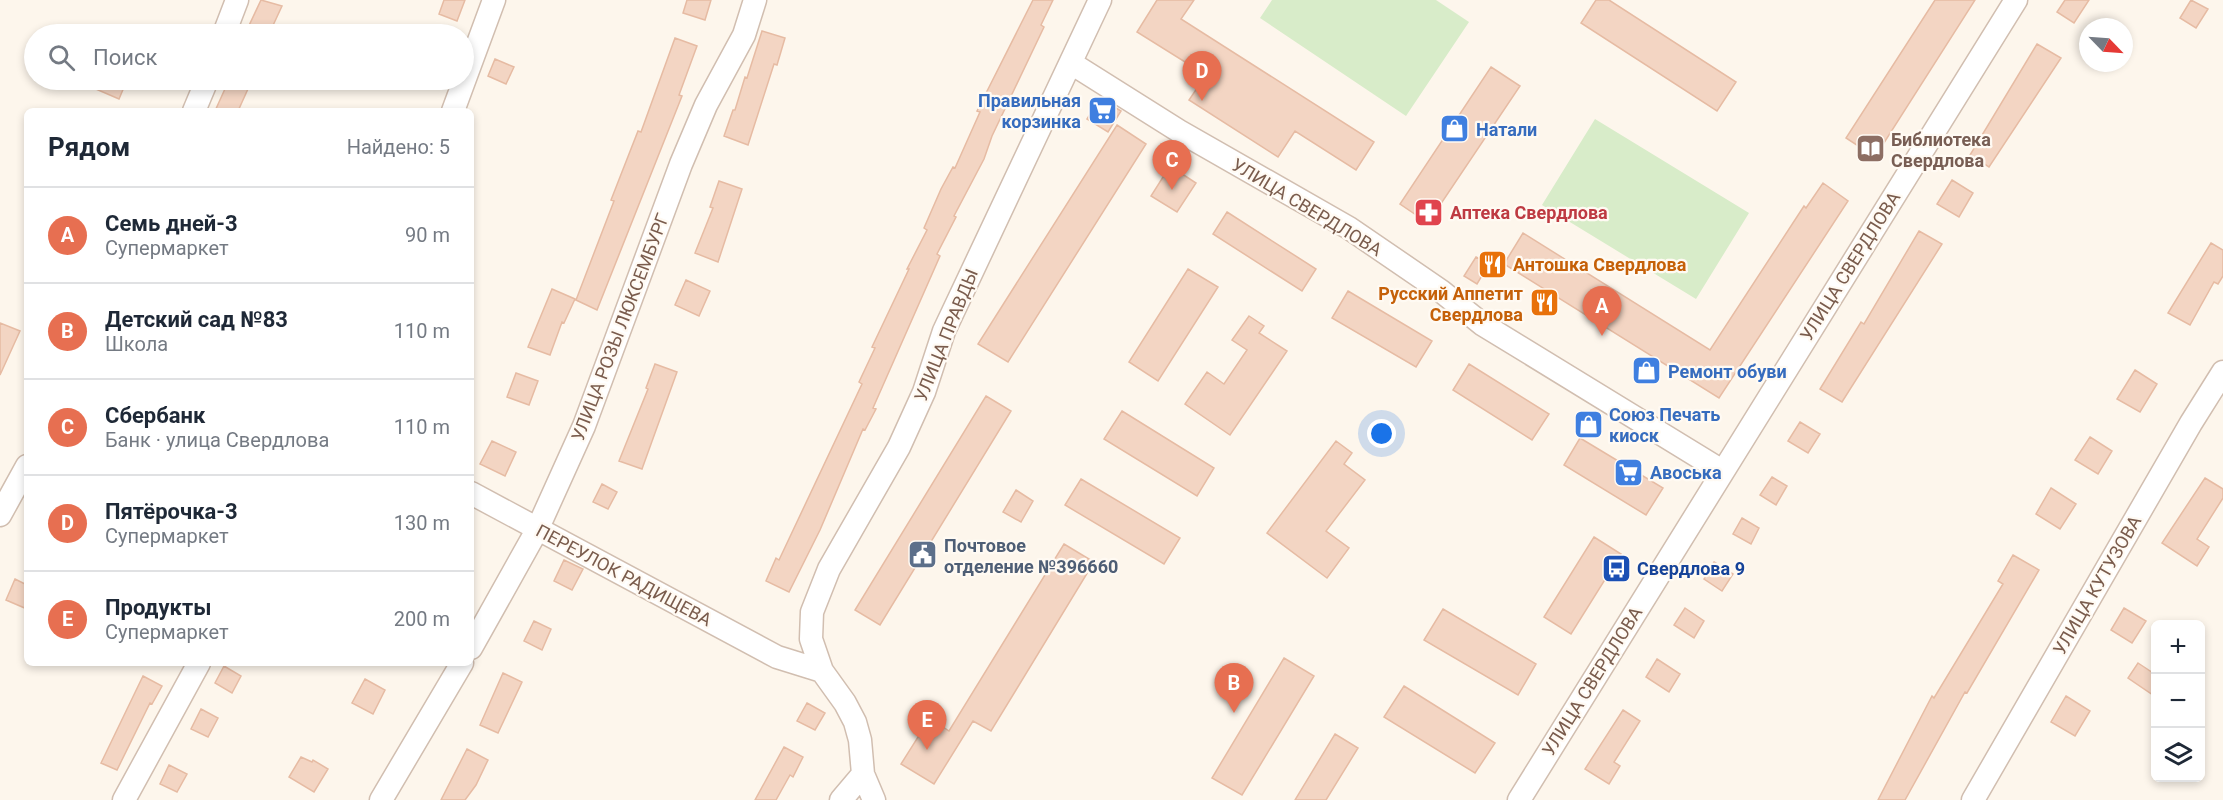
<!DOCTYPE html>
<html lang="ru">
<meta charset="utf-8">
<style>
body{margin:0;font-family:Roboto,sans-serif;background:#f6f6f7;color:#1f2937}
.controls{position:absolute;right:18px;bottom:18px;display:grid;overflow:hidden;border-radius:9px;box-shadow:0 3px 9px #0003}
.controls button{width:54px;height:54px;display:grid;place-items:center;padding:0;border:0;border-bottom:2px solid #e0e1e3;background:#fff;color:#1f2937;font:30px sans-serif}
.compass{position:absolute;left:2079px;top:18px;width:54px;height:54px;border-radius:50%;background:#fff;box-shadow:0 3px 9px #0003;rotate:115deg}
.you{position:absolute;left:1382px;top:434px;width:21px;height:21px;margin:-15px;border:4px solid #fff;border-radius:50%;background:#1a73e8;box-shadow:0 0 0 9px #1a73e833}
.badge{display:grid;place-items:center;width:39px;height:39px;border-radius:50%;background:#e76f51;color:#fff;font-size:20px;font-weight:700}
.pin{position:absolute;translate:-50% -50px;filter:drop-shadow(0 2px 3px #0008)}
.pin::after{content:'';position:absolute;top:32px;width:21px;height:18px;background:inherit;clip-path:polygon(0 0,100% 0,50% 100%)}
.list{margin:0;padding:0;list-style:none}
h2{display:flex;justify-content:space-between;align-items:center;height:78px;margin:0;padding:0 24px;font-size:26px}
h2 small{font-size:20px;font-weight:400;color:#747a83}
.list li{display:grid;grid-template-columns:39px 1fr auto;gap:18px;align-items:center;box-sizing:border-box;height:96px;padding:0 24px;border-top:2px solid #e0e1e3}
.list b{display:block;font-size:22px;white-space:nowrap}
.list p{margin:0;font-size:20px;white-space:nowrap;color:#747a83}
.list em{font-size:20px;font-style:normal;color:#747a83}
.icon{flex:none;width:33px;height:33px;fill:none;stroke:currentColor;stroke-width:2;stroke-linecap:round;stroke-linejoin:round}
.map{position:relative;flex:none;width:2223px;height:800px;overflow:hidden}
.search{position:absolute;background:#fff;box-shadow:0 3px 9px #0003;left:24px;top:24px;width:450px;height:66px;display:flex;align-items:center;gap:15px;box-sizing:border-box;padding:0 21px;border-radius:33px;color:#747a83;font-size:22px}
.panel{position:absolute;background:#fff;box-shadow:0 3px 9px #0003;left:24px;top:108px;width:450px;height:558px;border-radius:9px}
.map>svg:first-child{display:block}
.green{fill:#d8ecc9}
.building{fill:#f3d5c3;stroke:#e6bba3;stroke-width:1.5}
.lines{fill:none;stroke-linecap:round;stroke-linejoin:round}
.street-casing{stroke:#d1beb0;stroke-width:25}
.street{stroke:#fff;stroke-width:22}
.labels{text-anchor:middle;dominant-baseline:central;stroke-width:4.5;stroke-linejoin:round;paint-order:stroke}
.shop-label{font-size:18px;font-weight:bold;fill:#366cbe;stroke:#fffaf3;text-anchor:start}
.education-label{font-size:18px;font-weight:bold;fill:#785e54;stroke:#fffaf3;text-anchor:start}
.street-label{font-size:18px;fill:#7a5c4d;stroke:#fffaf3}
.health-label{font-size:18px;font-weight:bold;fill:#be3a42;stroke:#fffaf3;text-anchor:start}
.food-label{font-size:18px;font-weight:bold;fill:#c56008;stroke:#fffaf3;text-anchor:start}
.service-label{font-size:18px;font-weight:bold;fill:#4e5e75;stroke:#fffaf3;text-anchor:start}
.transit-label{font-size:18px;font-weight:bold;fill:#164399;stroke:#fffaf3;text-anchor:start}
</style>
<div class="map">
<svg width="2223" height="800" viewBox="0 0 2223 800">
<rect width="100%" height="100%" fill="#fdf6ec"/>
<path class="green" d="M1272 0H1436L1469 22 1406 116 1260 18Z
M1595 119 1749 213 1696 299 1542 205Z"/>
<path class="building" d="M261 0 282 6 269 34H245Z
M444 0H465L457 21 439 14Z
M687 0H711L705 20 683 13Z
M1033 0H1053L1041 25 1044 27 992 136 984 159 954 216 956 217 937 254 940 256 873 408 876 409 865 430 863 429 820 530 789 592 766 581 776 558 779 560 862 384 859 382 875 348 872 347 909 269H907L927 230 924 228 941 189 953 167 955 168 980 112 977 111Z
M1157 0H1194L1181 19 1374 142 1356 170 1295 131 1278 157 1189 100 1206 75 1137 32Z
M1596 0H1609L1736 82 1717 111 1581 23Z
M1935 0H1975L1875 157 1846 138Z
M2065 0H2089L2074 23 2057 12Z
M2191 0 2208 9 2196 28 2180 18Z
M762 31 785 38 777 65 774 64 748 145 724 136 733 110H735L745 77 747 78Z
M675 38 697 46 679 95 682 96 597 310 576 300 614 201 611 200 638 131 641 132Z
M2037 44 2061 58 1989 167 1970 155Z
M495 59 514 67 506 84 488 76Z
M1491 67 1520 86 1428 223 1400 204Z
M75 80H127L119 99Z
M229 80H252L238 111H215Z
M1100 98 1121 111 1108 132 1087 119Z
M1117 125 1146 144 1008 362 978 344Z
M1170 166 1196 183 1177 212 1151 196Z
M1952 180 1973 193 1959 217 1937 204Z
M719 181 742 189 718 262 695 253 713 208 710 207Z
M1823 183 1848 201 1719 398 1504 264 1523 233 1710 350 1804 206 1806 208Z
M1227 212 1316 269 1302 291 1213 234Z
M1919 231 1942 244 1842 402 1820 389 1861 322 1864 324Z
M2211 243 2223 250V276L2218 284 2214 282 2190 325 2168 313Z
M1476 257 1489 264 1477 284 1464 276Z
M1188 269 1218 287 1158 381 1129 362Z
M686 280 710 291 699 316 675 305Z
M552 289 575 299 564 323 562 322 550 355 528 347Z
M1348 291 1432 341 1416 367 1332 318Z
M1249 316 1264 326 1259 333 1287 351 1230 435 1185 404 1207 372 1224 384 1247 350 1232 340Z
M0 323 20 331 0 375Z
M655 364 677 372 642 469 619 461 648 389 646 388Z
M1469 364 1549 414 1532 440 1453 390Z
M2135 370 2157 384 2140 412 2117 399Z
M516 373 538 381 529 405 507 397Z
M986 396 1011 411 880 625 855 610Z
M1122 411 1214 468 1197 496 1104 439Z
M1800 422 1820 434 1808 453 1788 441Z
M2090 437 2112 451 2098 474 2075 460Z
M1580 438 1663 488 1646 515 1564 465Z
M492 441 516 452 505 476 480 464Z
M1336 441 1352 453 1344 464 1365 480 1326 531 1349 548 1327 578 1267 533Z
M1772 477 1787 486 1776 505 1760 495Z
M2205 478 2223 489V498L2197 539 2209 547 2197 566 2162 543Z
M1081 479 1180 538 1164 564 1065 505Z
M602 484 617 492 608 509 593 502Z
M2051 488 2076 504 2060 529 2036 514Z
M1016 490 1033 501 1021 522 1003 512Z
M1742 518 1759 528 1751 544 1733 534Z
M1594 537 1621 554 1571 634 1544 617Z
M1064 544 1094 562 991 731 973 721 934 784 901 764 930 718 949 731Z
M2013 555 2039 570 1967 693 1965 692 1905 800H1878L1932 696 1934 698 2003 584 1998 581Z
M564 560 583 569 572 590 554 581Z
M1714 562 1733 574 1722 591 1704 579Z
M15 579 27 585V609L6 600Z
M1685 608 1704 621 1694 638 1674 625Z
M2124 608 2146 621 2132 643 2111 630Z
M1443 609 1536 664 1518 695 1424 640Z
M534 621 551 629 542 650 524 641Z
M1284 658 1314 676 1242 795 1212 778Z
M1657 659 1680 674 1669 692 1646 677Z
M2138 663 2156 675V697L2128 678Z
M224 666 241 676 232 693 215 683Z
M503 673 522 682 498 733 480 725Z
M143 676 162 686 152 704 150 703 117 770 101 763Z
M365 679 385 690 373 714 352 703Z
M1404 686 1495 743 1475 773 1384 717Z
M2066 696 2090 711 2075 736 2051 722Z
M807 703 825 713 815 730 797 721Z
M201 709 218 718 208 737 191 729Z
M1623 710 1640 721 1614 762 1620 766 1609 784 1585 769Z
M1335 734 1358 748 1326 800H1295Z
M784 747 803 757 793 777 790 775 776 800H755Z
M467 749 488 760 476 785 465 800H441Z
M301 757 312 762 313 760 328 769 314 792 289 777Z
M169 765 187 774 177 792 160 784Z"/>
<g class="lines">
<defs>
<path id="street" d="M224 34 237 0
M1071 63 1179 131 1349 228 1441 291 1482 324 1722 471
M194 111 207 80
M453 111 494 0
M471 493 777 657 822 671 845 703 855 722 860 740 863 774 874 800
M0 515 27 466
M471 648 537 530 584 426 681 164 706 105 744 35 755 0
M822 671 811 639 812 612 829 569 899 447 924 392 944 331 1100 0
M124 800 199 663
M381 800 462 663
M841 800 863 774
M1519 800 2016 0
M1973 800 2191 423 2223 372"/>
</defs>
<use href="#street" class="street-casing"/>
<use href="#street" class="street"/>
</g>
<defs>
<symbol id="supermarket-square" viewBox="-11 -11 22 22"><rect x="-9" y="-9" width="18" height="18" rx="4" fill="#3f7fe0" stroke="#fffaf3"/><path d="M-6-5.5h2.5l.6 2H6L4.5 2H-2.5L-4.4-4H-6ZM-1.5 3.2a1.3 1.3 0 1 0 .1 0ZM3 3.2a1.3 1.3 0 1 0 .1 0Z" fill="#fff"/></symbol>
<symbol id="shop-square" viewBox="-11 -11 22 22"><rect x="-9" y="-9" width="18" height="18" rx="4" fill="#3f7fe0" stroke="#fffaf3"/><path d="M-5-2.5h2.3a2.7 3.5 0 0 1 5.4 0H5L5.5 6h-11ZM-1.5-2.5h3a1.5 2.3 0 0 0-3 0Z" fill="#fff"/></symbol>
<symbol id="library-square" viewBox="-11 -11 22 22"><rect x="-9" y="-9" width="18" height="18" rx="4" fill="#8d6e63" stroke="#fffaf3"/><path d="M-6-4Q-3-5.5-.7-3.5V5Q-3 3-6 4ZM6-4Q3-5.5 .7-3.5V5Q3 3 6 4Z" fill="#fff"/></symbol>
<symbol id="pharmacy-square" viewBox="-11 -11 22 22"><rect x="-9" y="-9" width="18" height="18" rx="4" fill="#e0444e" stroke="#fffaf3"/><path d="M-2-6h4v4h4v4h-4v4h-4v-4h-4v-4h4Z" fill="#fff"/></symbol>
<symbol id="restaurant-square" viewBox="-11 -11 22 22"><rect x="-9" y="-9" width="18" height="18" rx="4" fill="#e8710a" stroke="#fffaf3"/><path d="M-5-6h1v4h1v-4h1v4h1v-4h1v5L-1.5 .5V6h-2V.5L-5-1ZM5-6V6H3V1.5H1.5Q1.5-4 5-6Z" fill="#fff"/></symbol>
<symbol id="civic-square" viewBox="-11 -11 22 22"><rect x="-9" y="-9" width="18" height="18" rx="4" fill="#5c6f8a" stroke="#fffaf3"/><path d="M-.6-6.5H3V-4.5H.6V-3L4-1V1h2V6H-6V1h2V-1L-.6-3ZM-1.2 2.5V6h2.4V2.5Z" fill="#fff"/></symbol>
<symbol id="bus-square" viewBox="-11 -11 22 22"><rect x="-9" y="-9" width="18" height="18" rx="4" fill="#1a4fb4" stroke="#fffaf3"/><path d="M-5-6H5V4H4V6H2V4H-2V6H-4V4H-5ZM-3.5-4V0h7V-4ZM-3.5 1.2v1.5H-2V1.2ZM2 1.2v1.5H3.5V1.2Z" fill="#fff"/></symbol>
</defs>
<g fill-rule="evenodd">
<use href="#supermarket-square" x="1086" y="94" width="33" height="33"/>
<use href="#shop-square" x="1438" y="112" width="33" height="33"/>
<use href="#library-square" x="1854" y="132" width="33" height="33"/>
<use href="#pharmacy-square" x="1412" y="196" width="33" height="33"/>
<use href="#restaurant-square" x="1476" y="248" width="33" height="33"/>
<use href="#restaurant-square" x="1528" y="286" width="33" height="33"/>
<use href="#shop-square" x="1630" y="354" width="33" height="33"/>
<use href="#shop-square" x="1572" y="408" width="33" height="33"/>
<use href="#supermarket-square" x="1612" y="456" width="33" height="33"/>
<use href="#civic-square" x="906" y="538" width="33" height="33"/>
<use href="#bus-square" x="1600" y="552" width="33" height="33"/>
</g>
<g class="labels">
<g class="shop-label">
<text x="1081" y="100" text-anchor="end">Правильная<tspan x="1081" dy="21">корзинка</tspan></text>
<text x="1476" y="129">Натали</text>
<text x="1668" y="371">Ремонт обуви</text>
<text x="1609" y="414">Союз Печать<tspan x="1609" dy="21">киоск</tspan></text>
<text x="1650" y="472">Авоська</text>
</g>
<g class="education-label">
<text x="1891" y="139">Библиотека<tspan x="1891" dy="21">Свердлова</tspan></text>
</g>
<g class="street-label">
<text transform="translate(1307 207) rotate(31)">УЛИЦА СВЕРДЛОВА</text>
<text transform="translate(1850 266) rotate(-58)">УЛИЦА СВЕРДЛОВА</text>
<text transform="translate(620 327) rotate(-69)">УЛИЦА РОЗЫ ЛЮКСЕМБУРГ</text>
<text transform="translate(946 335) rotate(-68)">УЛИЦА ПРАВДЫ</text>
<text transform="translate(624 575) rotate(28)">ПЕРЕУЛОК РАДИЩЕВА</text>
<text transform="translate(2097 585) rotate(-60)">УЛИЦА КУТУЗОВА</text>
<text transform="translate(1592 681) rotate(-58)">УЛИЦА СВЕРДЛОВА</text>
</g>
<g class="health-label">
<text x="1450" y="212">Аптека Свердлова</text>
</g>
<g class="food-label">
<text x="1513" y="264">Антошка Свердлова</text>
<text x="1523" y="293" text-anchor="end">Русский Аппетит<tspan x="1523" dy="21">Свердлова</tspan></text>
</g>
<g class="service-label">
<text x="944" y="545">Почтовое<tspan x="944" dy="21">отделение №396660</tspan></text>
</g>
<g class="transit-label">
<text x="1637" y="568">Свердлова 9</text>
</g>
</g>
</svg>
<div class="controls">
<button>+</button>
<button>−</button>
<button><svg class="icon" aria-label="layers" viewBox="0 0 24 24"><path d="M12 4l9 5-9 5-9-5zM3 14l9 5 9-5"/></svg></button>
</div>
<svg class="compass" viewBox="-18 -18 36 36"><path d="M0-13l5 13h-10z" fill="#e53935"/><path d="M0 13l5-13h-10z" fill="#747a83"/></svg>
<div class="you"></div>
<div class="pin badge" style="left:1602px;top:336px">A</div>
<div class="pin badge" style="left:1234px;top:713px">B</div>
<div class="pin badge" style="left:1172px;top:190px">C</div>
<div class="pin badge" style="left:1202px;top:101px">D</div>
<div class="pin badge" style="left:927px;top:750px">E</div>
<div class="search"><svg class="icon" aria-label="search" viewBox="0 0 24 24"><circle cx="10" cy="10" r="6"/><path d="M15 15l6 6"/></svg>Поиск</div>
<section class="panel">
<h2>Рядом<small>Найдено: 5</small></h2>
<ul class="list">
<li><span class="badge">A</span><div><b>Семь дней-3</b><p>Супермаркет</p></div><em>90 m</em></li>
<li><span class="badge">B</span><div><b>Детский сад №83</b><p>Школа</p></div><em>110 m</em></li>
<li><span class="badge">C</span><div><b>Сбербанк</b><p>Банк · улица Свердлова</p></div><em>110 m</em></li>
<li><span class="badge">D</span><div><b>Пятёрочка-3</b><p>Супермаркет</p></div><em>130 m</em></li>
<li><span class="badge">E</span><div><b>Продукты</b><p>Супермаркет</p></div><em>200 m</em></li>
</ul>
</section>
</div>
